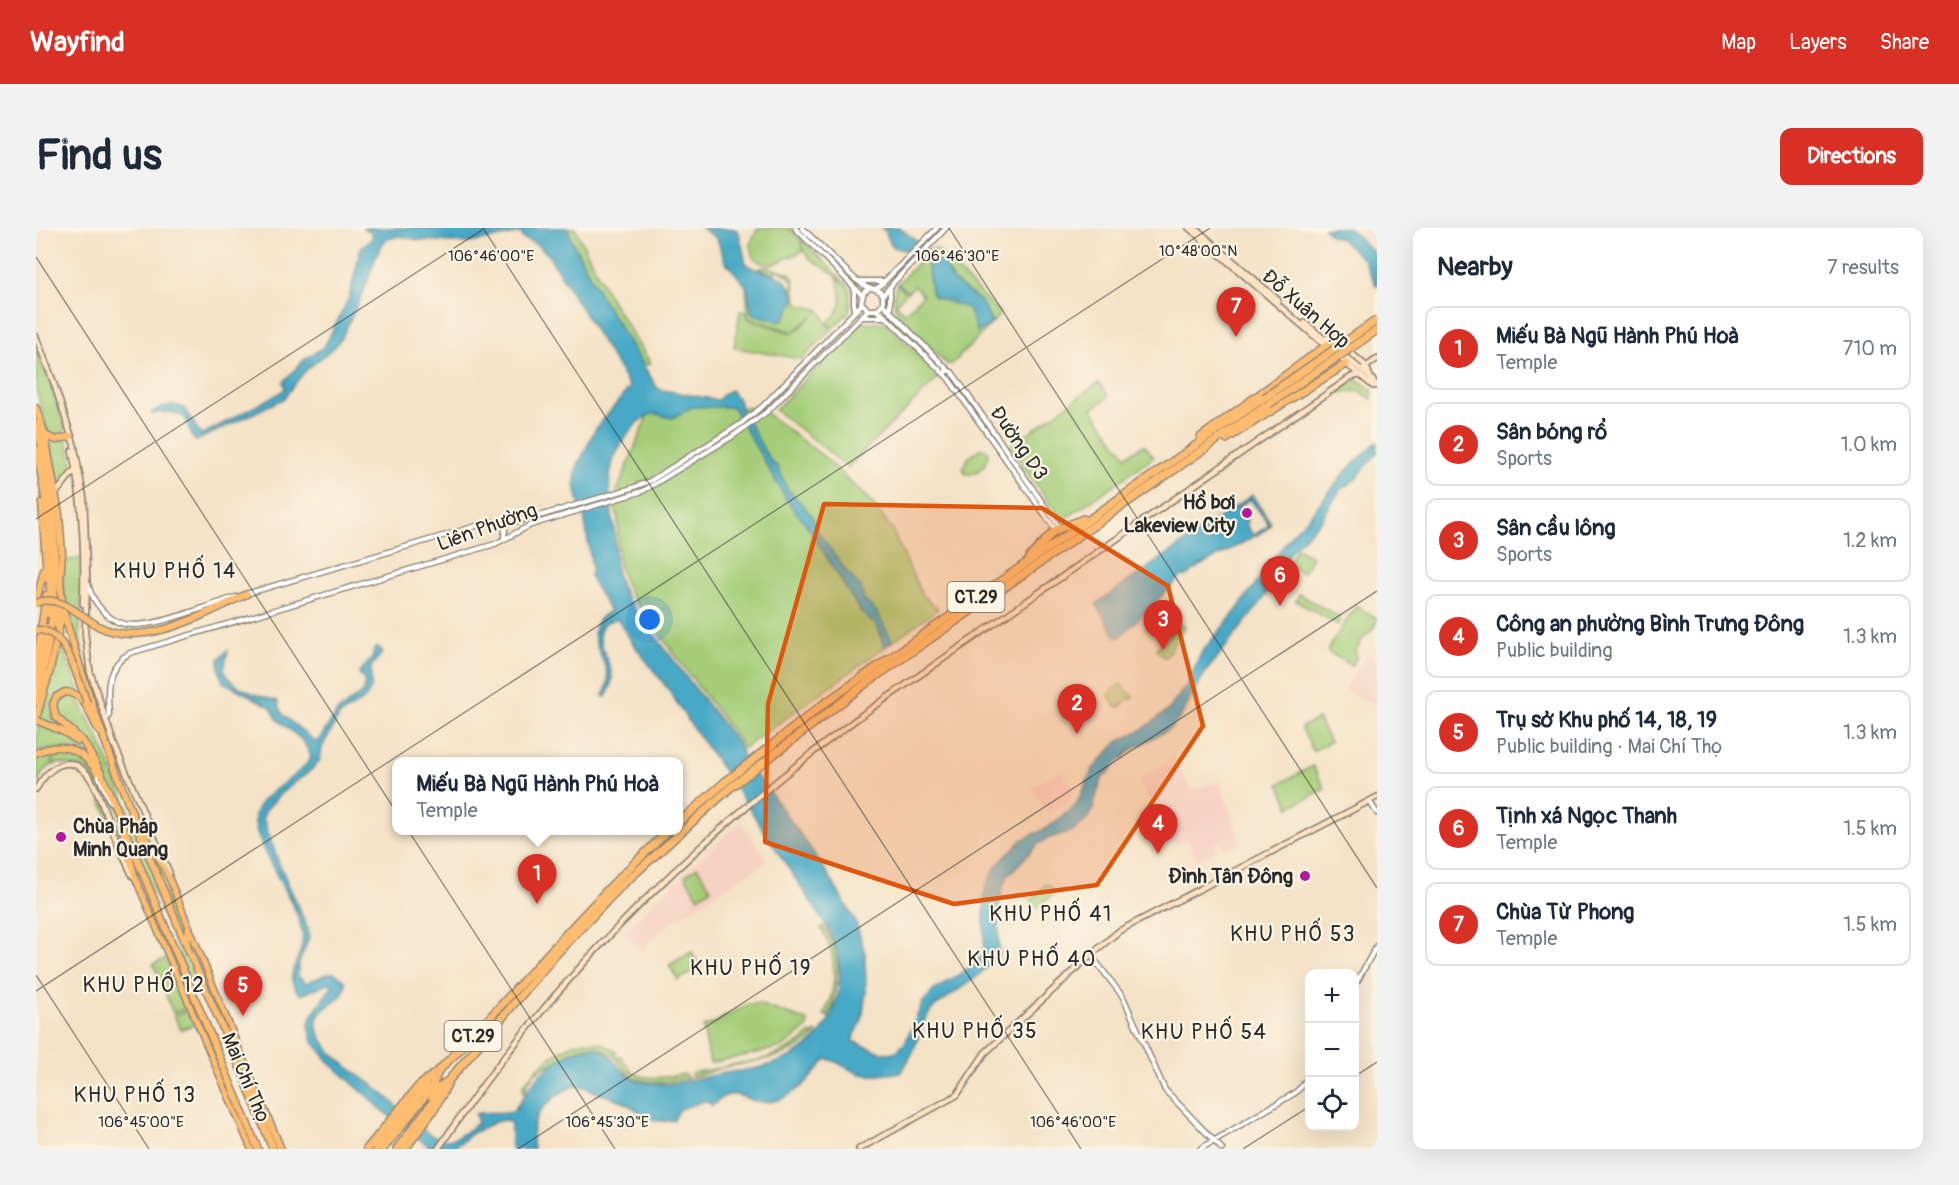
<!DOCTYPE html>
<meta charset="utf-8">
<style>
body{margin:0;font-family:Pangolin,sans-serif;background:#f2f2f3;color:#1f2937}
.controls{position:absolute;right:18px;bottom:18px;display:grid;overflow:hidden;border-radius:12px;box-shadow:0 6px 24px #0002}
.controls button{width:54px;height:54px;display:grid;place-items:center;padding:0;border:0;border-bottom:2px solid #e0e1e3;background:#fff;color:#1f2937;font:30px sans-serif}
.you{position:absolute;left:614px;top:392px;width:21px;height:21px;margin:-15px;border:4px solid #fff;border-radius:50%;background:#1a73e8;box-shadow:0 0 0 9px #1a73e833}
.badge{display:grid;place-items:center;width:39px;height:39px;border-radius:50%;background:#d93025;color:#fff;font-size:20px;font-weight:700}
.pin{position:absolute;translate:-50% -50px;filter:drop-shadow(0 2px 3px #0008)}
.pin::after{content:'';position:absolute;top:32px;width:21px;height:18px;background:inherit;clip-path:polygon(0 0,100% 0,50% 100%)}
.popup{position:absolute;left:356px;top:529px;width:291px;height:78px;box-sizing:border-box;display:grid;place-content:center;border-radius:12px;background:#fff;filter:drop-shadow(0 2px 4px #0005);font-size:20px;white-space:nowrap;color:#747a83}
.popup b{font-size:22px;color:#1f2937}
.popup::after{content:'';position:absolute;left:50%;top:100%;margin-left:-12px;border:12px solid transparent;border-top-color:#fff}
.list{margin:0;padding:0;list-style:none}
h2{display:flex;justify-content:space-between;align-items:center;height:78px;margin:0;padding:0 24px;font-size:26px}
h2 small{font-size:20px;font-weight:400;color:#747a83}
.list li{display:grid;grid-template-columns:39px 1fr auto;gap:18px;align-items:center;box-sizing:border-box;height:84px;margin:0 12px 12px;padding:0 12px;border:2px solid #e0e1e3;border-radius:12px}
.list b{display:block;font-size:22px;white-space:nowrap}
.list p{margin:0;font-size:20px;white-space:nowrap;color:#747a83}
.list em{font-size:20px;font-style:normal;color:#747a83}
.icon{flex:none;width:33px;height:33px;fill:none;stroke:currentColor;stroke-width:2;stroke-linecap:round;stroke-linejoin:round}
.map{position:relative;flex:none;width:1341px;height:921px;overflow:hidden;border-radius:12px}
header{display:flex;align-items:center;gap:36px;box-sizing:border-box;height:84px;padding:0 30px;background:#d93025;color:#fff}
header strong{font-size:28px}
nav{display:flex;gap:33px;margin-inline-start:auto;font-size:21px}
.intro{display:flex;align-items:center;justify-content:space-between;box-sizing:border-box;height:144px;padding:0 36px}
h1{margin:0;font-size:42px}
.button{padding:15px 27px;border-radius:12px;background:#d93025;color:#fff;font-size:21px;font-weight:700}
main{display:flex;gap:36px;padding:0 36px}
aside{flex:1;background:#fff;border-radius:12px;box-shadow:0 6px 24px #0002}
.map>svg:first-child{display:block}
.built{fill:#f6d2c3}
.green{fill:#a5cd79;stroke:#687c52;stroke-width:1.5}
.water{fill:#47a9c6;stroke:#396a78;stroke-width:1.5}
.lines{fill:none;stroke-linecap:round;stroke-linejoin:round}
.tertiary-casing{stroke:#908678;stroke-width:7}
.secondary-casing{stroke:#908678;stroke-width:8}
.primary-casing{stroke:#908678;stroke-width:8}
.trunk-casing{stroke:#908678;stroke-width:9}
.motorway-casing{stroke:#908678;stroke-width:10}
.tertiary{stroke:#fff;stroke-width:4}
.secondary{stroke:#fee4c5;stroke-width:4.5}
.primary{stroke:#fdbc6f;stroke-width:5}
.trunk{stroke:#fdbc6f;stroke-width:6}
.motorway{stroke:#fdbc6f;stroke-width:7}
.trunk-bridge-casing{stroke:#908678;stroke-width:9;stroke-linecap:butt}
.motorway-bridge-casing{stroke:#908678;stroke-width:10;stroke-linecap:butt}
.trunk-bridge{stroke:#fdbc6f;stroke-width:6}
.motorway-bridge{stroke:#fdbc6f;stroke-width:7}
.marked{fill:#df570e;fill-opacity:0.2;stroke:#df570e;stroke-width:4.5;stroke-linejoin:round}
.ticks{fill:none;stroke:#2b2b2b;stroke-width:1.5;stroke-opacity:0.45}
.poi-dot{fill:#b5179e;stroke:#fcf5e5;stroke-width:2}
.labels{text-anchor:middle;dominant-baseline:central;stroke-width:4.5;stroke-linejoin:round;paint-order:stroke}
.shield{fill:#fcf5e5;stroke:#6a6863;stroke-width:1.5}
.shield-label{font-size:18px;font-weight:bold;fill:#2b2b2b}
.street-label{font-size:20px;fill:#2b2b2b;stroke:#fcf5e5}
.poi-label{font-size:20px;font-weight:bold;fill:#2b2b2b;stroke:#fcf5e5;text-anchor:end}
.neighbourhood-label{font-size:21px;letter-spacing:1.5px;fill:#2b2b2b;stroke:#fcf5e5}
.ticks-label{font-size:15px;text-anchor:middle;fill:#2b2b2b;stroke:#fcf5e5;stroke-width:4.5;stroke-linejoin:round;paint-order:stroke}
</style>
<header>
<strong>Wayfind</strong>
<nav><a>Map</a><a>Layers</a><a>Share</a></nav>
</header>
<div class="intro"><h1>Find us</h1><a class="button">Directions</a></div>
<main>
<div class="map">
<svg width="1341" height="921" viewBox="0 0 1341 921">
<rect width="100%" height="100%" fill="#fcf5e5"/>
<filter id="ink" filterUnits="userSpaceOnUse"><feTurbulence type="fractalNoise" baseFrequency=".0167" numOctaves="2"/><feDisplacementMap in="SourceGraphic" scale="12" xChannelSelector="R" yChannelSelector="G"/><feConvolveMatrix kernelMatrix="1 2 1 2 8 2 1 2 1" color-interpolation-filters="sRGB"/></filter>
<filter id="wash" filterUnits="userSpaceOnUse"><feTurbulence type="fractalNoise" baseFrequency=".008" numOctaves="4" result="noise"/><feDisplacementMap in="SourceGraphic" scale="24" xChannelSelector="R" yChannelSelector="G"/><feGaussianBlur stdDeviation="1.35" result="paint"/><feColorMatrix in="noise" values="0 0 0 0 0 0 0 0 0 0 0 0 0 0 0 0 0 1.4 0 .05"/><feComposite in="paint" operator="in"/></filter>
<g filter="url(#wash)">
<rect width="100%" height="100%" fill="#f4e2c6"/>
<path class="built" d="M1332 425 1341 431V477L1315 466 1308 461 1329 427Z
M1139 530 1156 563 1184 553 1205 615 1190 621 1186 614 1179 617 1181 621 1163 632 1150 612 1139 618 1103 555 1104 551Z
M1024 542 1037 560V567L1030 577 1013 588 995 560Z
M705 594 732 633 627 700 606 723 587 705 655 638Z"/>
<path class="green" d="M532 0H539L573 69 615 136 607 137 565 69 534 9Z
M722 0H753L764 10 767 23 736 37 723 34 717 29 714 17Z
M765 11 807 52 773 30 767 21Z
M895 21H900L964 85 963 88 916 136H911L862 87C857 78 857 65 861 56L870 65 860 76 869 85 887 67 878 58 872 64 862 55 883 34 889 33 892 36 897 68 932 80 941 104 955 96 945 73 918 53 907 34 893 23Z
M728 39C772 46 750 47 763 77L782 81 781 84 784 82 792 98 796 101 766 131 698 120 704 83 710 84 712 91 756 105 761 103 777 87 757 104 712 90 710 57 715 84 751 83 759 72 755 59 759 57 753 48 740 41 739 46 722 41Z
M801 50 812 57 814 62V81L812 85 798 99 794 98 792 94C810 78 806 70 801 50Z
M826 94 850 95 902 147V150L811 240 791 222 739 182Z
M0 119 29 197 28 205 23 209 16 210 13 208 0 161Z
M1317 152H1322L1336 162V171L1323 163 1301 165 1300 163Z
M1062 155 1064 156 1072 167 1071 170 1056 181 1090 228 1108 217 1118 229 1026 293 973 219Z
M621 169 724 181 787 228 834 273 855 300 886 367 902 381 708 520 594 366 585 345 582 330V288L577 274 618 171Z
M31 211 38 241 21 260 12 212Z
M944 221H948L952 223C953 236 942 247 930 246L927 241 932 230Z
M1261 320 1276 329 1267 345 1252 336Z
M46 330 44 408 51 454C39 414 23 375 28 333Z
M1263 366 1305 390 1302 397 1260 373Z
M1320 378 1341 390C1340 400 1334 404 1327 410 1324 414 1322 420 1319 424L1321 429 1315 437 1292 424V421Z
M1145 396 1149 398 1130 429H1128L1120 421Z
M21 415 27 420 47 471 34 463 14 476 18 490 34 502 38 511 49 521 60 540 36 520 0 522C0 486 16 451 21 415Z
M1084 456 1098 469 1095 472 1093 470 1084 479H1080L1072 467Z
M31 466 42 471 62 509 167 757 158 761 58 525 47 511 23 491 19 473Z
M1282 491 1294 514 1277 523 1265 499Z
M22 520 42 526 59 545 86 608 92 635 56 551 48 541 23 535 18 537 16 521Z
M13 521 16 537 7 544 0 557V526Z
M1277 538 1289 561 1254 579 1243 556Z
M661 639 675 661 662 669 649 648Z
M1009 656 1013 657 1019 664 1002 680 995 673Z
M788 698 797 715 802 739 797 778 792 789 788 787C802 758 801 728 785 700Z
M656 724 664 740 642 752 633 737Z
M130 731 138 749 125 754 117 736Z
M139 751 151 780 137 785 126 757Z
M714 776H723L772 793V799L747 819 674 835 667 799C685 795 697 781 714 776Z
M152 782 158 797 145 802 138 787Z
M780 804 781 805C757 831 724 831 691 838 679 841 668 847 656 849L655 845C695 837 744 835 775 805L777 807Z
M549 813 566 815 581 824 578 828C552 809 540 822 517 835 497 846 497 841 488 865L486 864 489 860 486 858C501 839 524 818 549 813Z
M580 828 583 830 585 828C589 833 592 840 597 844 610 854 635 848 649 846L650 849 654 850C637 853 612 859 595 848 588 843 585 835 579 829Z"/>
<path class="water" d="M326 0H532L534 9 565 69 622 161 682 172 688 165 695 162 704 174V178L728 222 736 235 741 238 751 260 776 288 780 300 785 308 810 343 825 359 828 372 840 383 856 412 849 419 842 399 824 383 771 297 752 274 697 179H656L636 190C630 190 625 186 619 186 604 187 590 208 583 220 568 247 574 271 578 300 581 316 577 333 582 350 591 377 613 400 630 422 655 455 680 488 705 520L707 531 734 564 787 638 820 694 829 725 830 764 826 792 816 813 845 824 852 825 861 823 869 815 887 774 897 763 927 744 942 732 948 722V669L950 658 960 638 987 611 1011 600 1040 577 1057 541 1081 514 1110 499 1133 481 1150 458 1166 424 1201 382 1255 307 1271 291 1311 242 1341 214V225L1320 251 1304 262 1285 292 1254 324 1226 373 1169 445 1144 490 1135 500 1095 522 1067 549 1062 561 1057 582 1053 590 1039 602 1011 611 1002 616 972 648 966 662 963 685V727L942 748 897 780 890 789 876 826 865 845C849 845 839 850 822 845 811 841 801 832 790 831 776 849 758 872 732 874 706 876 700 854 676 878L673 874 668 873 644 881 638 892C616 897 606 885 588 874 580 869 571 869 562 865 557 863 553 861 549 859 535 855 521 867 512 875 498 887 494 903 497 921H475V895L468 892 459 894 437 905 417 921H397L363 897 295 836 277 814 273 798 275 788 295 760 296 756 292 755 265 767C245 748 263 736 266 716 268 707 265 698 262 689 253 664 215 611 219 587 222 565 272 545 275 528L267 513 241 491 235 479 187 454 183 441V431L192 422 188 441C195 461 224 468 242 473L243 480 247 487 281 515 302 483 327 464 329 454 323 444 336 431 338 421 342 419 347 424 335 439V459L331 468 326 473 304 487 286 519 284 532 275 542 243 567 229 583 227 590 242 633 273 703C274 719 259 733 262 748L270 755 293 745H299L309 753C313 777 276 776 281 800 283 809 290 817 295 824 308 838 326 849 342 861 358 874 372 891 389 903 395 907 403 912 410 912 421 912 434 900 442 895L439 886C452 882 464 887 477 883 486 873 492 860 501 850 510 840 533 823 547 821 576 815 577 839 594 849 603 855 619 856 630 856 647 855 666 849 683 846 707 842 733 840 754 829 804 804 815 747 792 700L696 554 655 497 632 461 596 414 582 391C544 396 577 431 576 451 576 458 573 463 570 469L567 468C570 462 572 456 572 450 570 426 541 401 574 383L557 355 554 348 556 340 548 287 542 272 539 255 540 241 559 202 594 159 511 25 500 16 486 10V5L433 15 382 12 364 8 352 11 347 15 340 29 328 63 306 109 298 119 269 143 247 171 160 213 156 209 149 189 134 184 116 186V184C127 177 138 174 149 181L165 207 244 165 249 160 247 154 270 130 288 119 313 70 325 19 337 10 334 3Z
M666 0 699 1 703 5 710 36C732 51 750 38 759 72L746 94 716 86 711 59 689 33 681 11Z
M845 0H864L906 33 918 53 946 75 955 93 954 97 941 104 932 80 898 69 895 64 891 35 884 34 872 23 856 19 849 3Z
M1288 0H1314L1339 26 1341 30V59L1328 32 1305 11 1295 7Z
M1216 267 1235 295 1232 300 1222 307 1221 305 1232 298V295L1214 271 1202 280 1212 294 1210 296 1217 307 1220 306 1221 307 1164 338 1149 349 1147 347 1084 409H1080L1060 376Z"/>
</g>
<g filter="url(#ink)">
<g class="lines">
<defs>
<path id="tertiary" d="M759 0 826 67
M766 0 819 51 832 60
M823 53H848
M818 59V84
M840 61 847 66V75L841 82H832L825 74 828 64 834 60 840 61 845 57 901 0
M847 67 859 53 910 0
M847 76 912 142
M840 82 850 89 912 150 1019 301
M854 85V59
M824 89H850
M908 146 911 142 916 144 1024 300
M464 295 469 301 468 309
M52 356C57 376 74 397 97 397 123 398 173 377 200 369
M210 366 454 294 481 293 500 289 596 260 614 253 703 197 727 178 826 76
M70 492 73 487C71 462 69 439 94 425L459 316 495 297 607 263 697 208 732 183 832 82
M62 547 74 574
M1334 574 1341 585
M1055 727 1087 769 1129 862 1186 921
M1318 759 1341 717
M1164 921 1259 865 1268 856 1274 842"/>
<path id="secondary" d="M1153 0 1319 143 1337 158H1341
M1159 0 1242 72
M1269 95 1335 150 1341 158
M0 109 16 150 38 216 48 271 51 353 49 405 54 444 78 516 133 644V650
M1290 110 1299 111 1330 138 1334 148
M1328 140 1341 131
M36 223C47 274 49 324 47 376
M20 265 41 239
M0 561C11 542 31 523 51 546 59 555 63 568 67 579 77 602 85 626 97 648
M402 921C515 751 662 608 826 487L1315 149 1324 147
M823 921 921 867 949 825 1057 725 1083 703 1341 569"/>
<path id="primary" d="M101 591 133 650 225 874
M85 597 100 652 215 921"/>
<path id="trunk" d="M0 180 9 207 23 286 26 325 24 353 27 381 14 442 0 491
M0 196C26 291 25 379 0 474
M9 207 20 212 35 208
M0 221C12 275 18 330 12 386
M6 275 11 351
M0 374 8 342
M27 381C72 545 144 702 212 858L228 881 245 921
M21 397 23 372
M62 398C108 422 168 386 211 366
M0 437 10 367
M0 454 11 399
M0 492 26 503 42 513
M63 503C54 488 50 465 29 464L20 469 17 477 20 489 47 513 65 545 222 921
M0 525C25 513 46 521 61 544
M151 716 153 699"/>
<path id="motorway" d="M1165 209 1294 115
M1190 211 1310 136
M994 329 1018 303 1047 291
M642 595 689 554 789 475 1228 170
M212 858 237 921
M395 868 402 860 413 852
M331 921 382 859 402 843 438 807 542 693 580 653 633 602
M340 921 388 860 391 851
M347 921 396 859 402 843
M361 921 402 867 407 865
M369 921 399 880 413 852 521 725 585 658 694 560 829 456 1233 176"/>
</defs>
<use href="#tertiary" class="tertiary-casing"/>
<use href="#secondary" class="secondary-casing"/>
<use href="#primary" class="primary-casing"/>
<use href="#trunk" class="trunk-casing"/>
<use href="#motorway" class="motorway-casing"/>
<use href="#tertiary" class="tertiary"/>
<use href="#secondary" class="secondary"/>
<use href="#primary" class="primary"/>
<use href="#trunk" class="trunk"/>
<use href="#motorway" class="motorway"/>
<defs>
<path id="trunk-bridge" d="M0 375C21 365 44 387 62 398
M0 402C32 400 41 451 51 475"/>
<path id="motorway-bridge" d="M1228 170 1341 92
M1233 176 1341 102"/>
</defs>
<use href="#trunk-bridge" class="trunk-bridge-casing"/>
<use href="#motorway-bridge" class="motorway-bridge-casing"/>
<use href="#trunk-bridge" class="trunk-bridge"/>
<use href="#motorway-bridge" class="motorway-bridge"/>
</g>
</g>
<path class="marked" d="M788 276 1006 280 1132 358 1167 498 1061 657 918 676 729 614 732 476Z"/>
<path class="ticks" d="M447 0 1045 921M913 0 1341 660M0 29 579 921M0 291 449 0M0 747 113 921M0 763 1174 0M1318 849 1341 834M482 921 1341 363M1207 921 1274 878"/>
<g class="poi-dot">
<circle cx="1211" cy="285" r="6"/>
<circle cx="25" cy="609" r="6"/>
<circle cx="1269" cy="648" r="6"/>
</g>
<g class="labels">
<g class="shield">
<rect x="911.5" y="354" width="57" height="30" rx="4.5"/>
<rect x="408.5" y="793" width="57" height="30" rx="4.5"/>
</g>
<g class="shield-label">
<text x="940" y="369">CT.29</text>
<text x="437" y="808">CT.29</text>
</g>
<g class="street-label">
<text transform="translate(1270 81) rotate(41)">Đỗ Xuân Hợp</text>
<text transform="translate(983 215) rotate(55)">Đường D3</text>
<text transform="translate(451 299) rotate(-20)">Liên Phường</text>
<text transform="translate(210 850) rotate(67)">Mai Chí Thọ</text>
</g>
<g class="poi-label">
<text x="1199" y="274">Hồ bơi<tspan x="1199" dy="23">Lakeview City</tspan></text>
<text x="37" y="598" text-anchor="start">Chùa Pháp<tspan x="37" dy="23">Minh Quang</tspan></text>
<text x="1257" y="648">Đình Tân Đông</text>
</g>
<g class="neighbourhood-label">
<text x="139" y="343">KHU PHỐ 14</text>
<text x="1015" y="686">KHU PHỐ 41</text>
<text x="1257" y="706">KHU PHỐ 53</text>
<text x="996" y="731">KHU PHỐ 40</text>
<text x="715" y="740">KHU PHỐ 19</text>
<text x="108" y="757">KHU PHỐ 12</text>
<text x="939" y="803">KHU PHỐ 35</text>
<text x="1168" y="804">KHU PHỐ 54</text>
<text x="99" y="867">KHU PHỐ 13</text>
</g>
</g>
<g class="ticks-label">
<text x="1162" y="28">10°48'00"N</text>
<text x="455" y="33">106°46'00"E</text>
<text x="921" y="33">106°46'30"E</text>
<text x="105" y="899">106°45'00"E</text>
<text x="571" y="899">106°45'30"E</text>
<text x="1037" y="899">106°46'00"E</text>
</g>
</svg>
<div class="controls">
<button>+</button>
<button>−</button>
<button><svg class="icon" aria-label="locate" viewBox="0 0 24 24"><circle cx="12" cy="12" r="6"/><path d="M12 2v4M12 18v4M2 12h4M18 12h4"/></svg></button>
</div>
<div class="you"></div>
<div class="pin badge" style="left:501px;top:676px">1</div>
<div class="popup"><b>Miếu Bà Ngũ Hành Phú Hoà</b>Temple</div>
<div class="pin badge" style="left:1041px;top:506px">2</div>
<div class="pin badge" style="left:1127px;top:422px">3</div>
<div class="pin badge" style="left:1122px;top:626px">4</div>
<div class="pin badge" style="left:207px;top:788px">5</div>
<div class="pin badge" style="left:1244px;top:378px">6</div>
<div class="pin badge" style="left:1200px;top:109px">7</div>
</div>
<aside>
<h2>Nearby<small>7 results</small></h2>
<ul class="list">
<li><span class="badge">1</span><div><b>Miếu Bà Ngũ Hành Phú Hoà</b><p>Temple</p></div><em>710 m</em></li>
<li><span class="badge">2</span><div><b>Sân bóng rổ</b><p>Sports</p></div><em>1.0 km</em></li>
<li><span class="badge">3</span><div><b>Sân cầu lông</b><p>Sports</p></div><em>1.2 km</em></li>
<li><span class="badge">4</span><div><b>Công an phường Bình Trưng Đông</b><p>Public building</p></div><em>1.3 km</em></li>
<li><span class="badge">5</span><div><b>Trụ sở Khu phố 14, 18, 19</b><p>Public building · Mai Chí Thọ</p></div><em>1.3 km</em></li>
<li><span class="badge">6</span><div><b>Tịnh xá Ngọc Thanh</b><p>Temple</p></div><em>1.5 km</em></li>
<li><span class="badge">7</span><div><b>Chùa Từ Phong</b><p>Temple</p></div><em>1.5 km</em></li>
</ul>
</aside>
</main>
